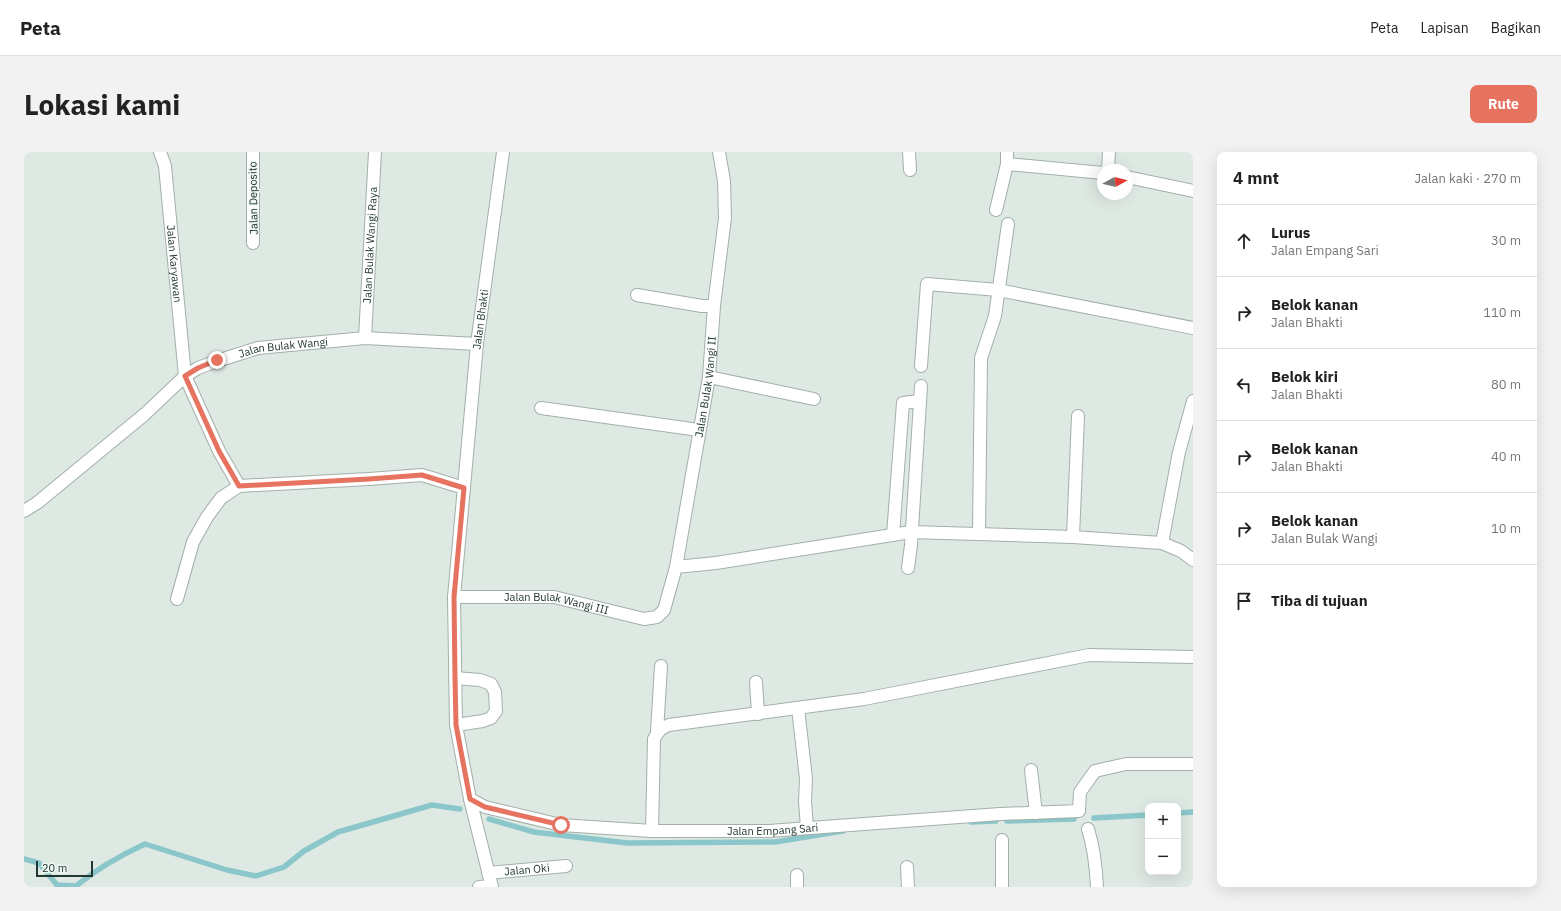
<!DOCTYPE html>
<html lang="id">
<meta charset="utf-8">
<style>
body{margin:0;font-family:"IBM Plex Sans",sans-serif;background:#f2f2f2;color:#222}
.controls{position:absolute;right:12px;bottom:12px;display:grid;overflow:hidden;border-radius:8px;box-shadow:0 4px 16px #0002}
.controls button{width:36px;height:36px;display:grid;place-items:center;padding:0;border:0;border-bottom:1px solid #e0e0e0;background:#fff;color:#222;font:20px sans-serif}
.compass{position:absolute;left:1073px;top:12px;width:36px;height:36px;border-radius:50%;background:#fff;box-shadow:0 4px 16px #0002;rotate:82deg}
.scale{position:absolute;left:12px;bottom:10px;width:57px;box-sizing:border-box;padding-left:4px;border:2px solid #21372f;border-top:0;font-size:11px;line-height:14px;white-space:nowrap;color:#21372f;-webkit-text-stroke:3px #eff6f2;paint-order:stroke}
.stop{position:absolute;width:12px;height:12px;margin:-9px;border:3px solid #e67260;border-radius:50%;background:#fff}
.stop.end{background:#e67260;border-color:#fff;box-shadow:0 1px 4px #0008}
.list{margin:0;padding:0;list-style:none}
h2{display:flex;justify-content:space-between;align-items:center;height:52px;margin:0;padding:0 16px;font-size:17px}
h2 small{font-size:13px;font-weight:400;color:#767676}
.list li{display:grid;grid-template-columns:26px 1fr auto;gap:12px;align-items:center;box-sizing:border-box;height:72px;padding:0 16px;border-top:1px solid #e0e0e0}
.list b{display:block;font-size:15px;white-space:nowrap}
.list p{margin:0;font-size:13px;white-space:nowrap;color:#767676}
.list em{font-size:13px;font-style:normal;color:#767676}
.icon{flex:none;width:22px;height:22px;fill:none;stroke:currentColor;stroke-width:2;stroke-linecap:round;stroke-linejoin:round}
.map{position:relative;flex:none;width:1169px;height:735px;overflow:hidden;border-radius:8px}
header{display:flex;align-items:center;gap:24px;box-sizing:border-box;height:56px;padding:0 20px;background:#fff;border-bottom:1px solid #e0e0e0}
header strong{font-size:19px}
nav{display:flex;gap:22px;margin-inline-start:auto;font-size:14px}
.intro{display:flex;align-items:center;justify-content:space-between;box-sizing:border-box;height:96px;padding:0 24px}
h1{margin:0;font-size:28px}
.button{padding:10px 18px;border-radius:8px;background:#e67260;color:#fff;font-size:14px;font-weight:700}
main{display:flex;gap:24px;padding:0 24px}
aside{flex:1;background:#fff;border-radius:8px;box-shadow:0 4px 16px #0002}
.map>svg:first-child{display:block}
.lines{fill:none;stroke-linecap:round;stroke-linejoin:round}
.stream{stroke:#8bc7ca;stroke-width:5.5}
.minor-casing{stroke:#a2b0a9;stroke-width:14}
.minor{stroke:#fff;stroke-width:12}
.route{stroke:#e67260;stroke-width:5}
.labels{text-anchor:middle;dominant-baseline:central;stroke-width:3;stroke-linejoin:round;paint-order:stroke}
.street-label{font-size:11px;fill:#21372f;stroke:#eff6f2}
</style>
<header>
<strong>Peta</strong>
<nav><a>Peta</a><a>Lapisan</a><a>Bagikan</a></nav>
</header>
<div class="intro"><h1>Lokasi kami</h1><a class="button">Rute</a></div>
<main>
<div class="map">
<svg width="1169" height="735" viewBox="0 0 1169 735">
<rect width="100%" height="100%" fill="#dfe9e3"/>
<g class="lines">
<path class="stream" d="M1154 661 1169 660
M1070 666 1124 663
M465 667 510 680 603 691 751 690 819 679
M983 669 1050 667
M947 670 972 669
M0 707 15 711 33 733 52 734C74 716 95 704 121 692L203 718 232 724 260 715 280 699 314 680 408 653 436 657"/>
<defs>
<g id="minor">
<path id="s1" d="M136 0 141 14 161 224 195 299 215 334 345 327 398 323 440 336"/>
<path d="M229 0V91"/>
<path d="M885 0 886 18"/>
<path d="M983 12V0"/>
<path d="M1084 18 1085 0"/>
<path d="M1103 25 1169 39"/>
<path d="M972 58 983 12 1079 21"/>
<path d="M613 143 678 154H690"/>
<path id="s2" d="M341 186 351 0"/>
<path d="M897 214 903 132 974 138 1169 176"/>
<path d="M685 225 790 247"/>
<path d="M517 256 675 278"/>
<path id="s3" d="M0 359 13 351 121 262 161 224 174 216 193 209 234 196 341 186 453 192"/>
<path d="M955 381 957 206 971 164 984 72"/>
<path d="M869 383 879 251 895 249"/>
<path d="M1049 385 1054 264"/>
<path d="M1138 391 1155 300 1169 249"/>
<path d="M652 415 692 411 887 380 1049 385 1138 391 1157 399 1169 408"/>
<path d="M884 416 887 393 897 234"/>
<path id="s4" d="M430 445H530L620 467 633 465 640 458 652 415 685 225 690 154 701 66 700 29 695 0"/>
<path d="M153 447 169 390 183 365 197 346 215 334"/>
<path d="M431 526 456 528 467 532 471 540 472 559 467 566 459 569 432 573"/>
<path d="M732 530 734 562"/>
<path d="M774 556 782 627 781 649 783 676"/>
<path d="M633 580 637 514"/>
<path d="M1007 618 1012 661"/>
<path id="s5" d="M446 647 461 655 537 673 628 679H745L976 662 1055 659 1056 640 1071 619 1102 612H1169"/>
<path d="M1064 677C1070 696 1072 715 1073 735"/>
<path d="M628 679 630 587C634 579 637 576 645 573L840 547 1065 503 1169 505"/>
<path d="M883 715 884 735"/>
<path id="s6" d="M464 721 542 714"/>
<path d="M455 735 468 734"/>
<path id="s7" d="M468 735 446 647 432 573 430 445 453 192 479 0"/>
<path d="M773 735V723"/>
<path d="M978 735V688"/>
</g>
</defs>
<use href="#minor" class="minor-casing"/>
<use href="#minor" class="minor"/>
</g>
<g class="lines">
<path class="route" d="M193 208 174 216 161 224 195 299 215 334 345 327 398 323 440 336 430 445 431 526 432 573 446 647 461 655 537 673"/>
</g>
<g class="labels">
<g class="street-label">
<text transform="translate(229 46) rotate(-91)">Jalan Deposito</text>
<text stroke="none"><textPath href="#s2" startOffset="93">Jalan Bulak Wangi Raya</textPath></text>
<text stroke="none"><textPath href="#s1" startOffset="113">Jalan Karyawan</textPath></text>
<text stroke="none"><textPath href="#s7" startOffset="573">Jalan Bhakti</textPath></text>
<text stroke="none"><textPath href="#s3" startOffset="314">Jalan Bulak Wangi</textPath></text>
<text stroke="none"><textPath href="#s4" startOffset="443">Jalan Bulak Wangi II</textPath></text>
<text stroke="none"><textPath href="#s4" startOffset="103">Jalan Bulak Wangi III</textPath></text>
<text stroke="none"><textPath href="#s5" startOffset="307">Jalan Empang Sari</textPath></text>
<text stroke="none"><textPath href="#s6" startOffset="39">Jalan Oki</textPath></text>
</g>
</g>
</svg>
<div class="controls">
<button>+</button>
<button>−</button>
</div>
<svg class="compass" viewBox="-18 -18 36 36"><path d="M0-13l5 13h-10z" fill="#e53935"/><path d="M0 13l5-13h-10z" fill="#767676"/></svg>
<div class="scale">20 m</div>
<div class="stop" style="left:537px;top:673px"></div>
<div class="stop end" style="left:193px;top:208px"></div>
</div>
<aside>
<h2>4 mnt<small>Jalan kaki · 270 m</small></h2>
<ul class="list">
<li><svg class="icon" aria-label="ahead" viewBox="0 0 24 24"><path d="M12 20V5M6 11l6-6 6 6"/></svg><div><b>Lurus</b><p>Jalan Empang Sari</p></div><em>30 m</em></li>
<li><svg class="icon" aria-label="right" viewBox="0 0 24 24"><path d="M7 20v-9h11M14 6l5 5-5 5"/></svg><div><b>Belok kanan</b><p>Jalan Bhakti</p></div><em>110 m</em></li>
<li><svg class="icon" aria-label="left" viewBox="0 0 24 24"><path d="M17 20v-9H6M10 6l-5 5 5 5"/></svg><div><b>Belok kiri</b><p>Jalan Bhakti</p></div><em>80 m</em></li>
<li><svg class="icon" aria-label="right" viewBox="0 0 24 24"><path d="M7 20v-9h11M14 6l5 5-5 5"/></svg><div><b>Belok kanan</b><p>Jalan Bhakti</p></div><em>40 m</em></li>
<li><svg class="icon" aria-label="right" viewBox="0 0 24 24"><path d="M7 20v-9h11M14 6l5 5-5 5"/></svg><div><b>Belok kanan</b><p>Jalan Bulak Wangi</p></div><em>10 m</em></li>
<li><svg class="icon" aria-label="arrive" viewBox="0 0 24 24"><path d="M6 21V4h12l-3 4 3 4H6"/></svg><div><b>Tiba di tujuan</b></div></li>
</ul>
</aside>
</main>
